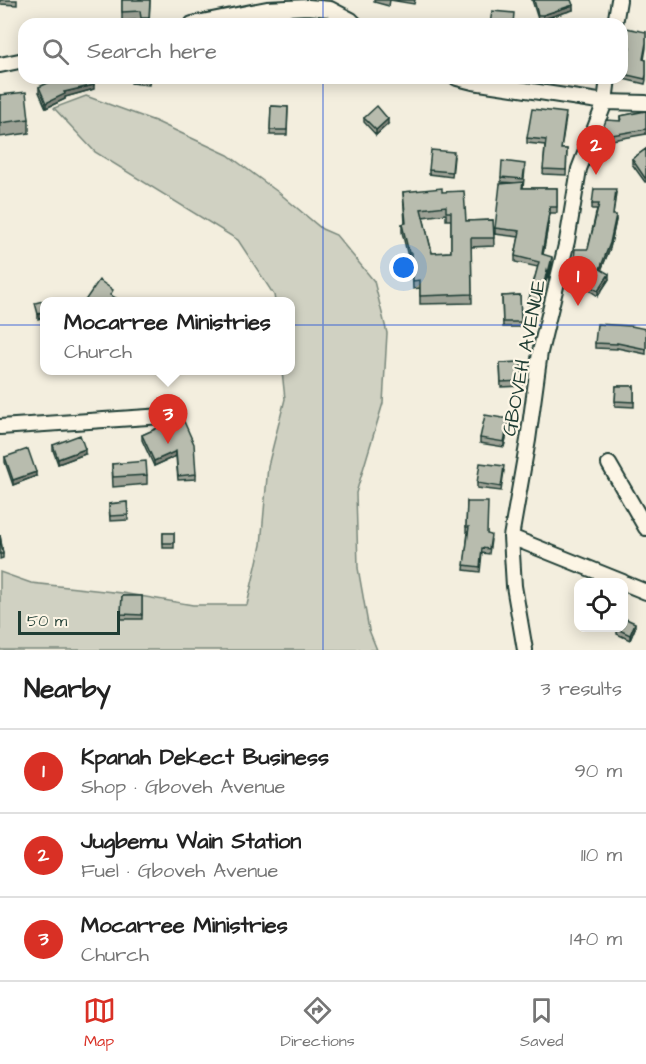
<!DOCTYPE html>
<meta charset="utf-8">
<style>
body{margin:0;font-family:"Architects Daughter",sans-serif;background:#f2f2f2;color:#222}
.controls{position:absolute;right:18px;bottom:18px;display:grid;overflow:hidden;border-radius:12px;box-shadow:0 3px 15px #0003}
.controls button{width:54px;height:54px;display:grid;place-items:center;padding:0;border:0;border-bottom:2px solid #e0e0e0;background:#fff;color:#222;font:30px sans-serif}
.scale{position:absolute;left:18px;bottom:15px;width:102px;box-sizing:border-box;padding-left:6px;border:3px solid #1f3d34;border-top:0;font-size:16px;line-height:21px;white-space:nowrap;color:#1f3d34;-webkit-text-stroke:4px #fcf5e5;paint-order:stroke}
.you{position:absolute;left:404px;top:268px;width:21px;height:21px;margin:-15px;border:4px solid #fff;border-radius:50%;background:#1a73e8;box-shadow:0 0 0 9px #1a73e833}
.badge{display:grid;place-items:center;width:39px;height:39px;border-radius:50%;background:#d93025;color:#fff;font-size:20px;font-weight:700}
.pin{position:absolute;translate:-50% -50px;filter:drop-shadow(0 2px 3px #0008)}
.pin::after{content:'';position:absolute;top:32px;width:21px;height:18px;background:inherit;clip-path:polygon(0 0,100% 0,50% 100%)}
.popup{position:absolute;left:40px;top:297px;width:255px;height:78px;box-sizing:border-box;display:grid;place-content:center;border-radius:12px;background:#fff;filter:drop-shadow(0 2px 4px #0005);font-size:20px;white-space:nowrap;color:#767676}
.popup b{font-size:22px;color:#222}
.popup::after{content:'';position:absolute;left:50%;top:100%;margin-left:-12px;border:12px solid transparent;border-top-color:#fff}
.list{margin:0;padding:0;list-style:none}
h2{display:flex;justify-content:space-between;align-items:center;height:78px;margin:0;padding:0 24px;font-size:26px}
h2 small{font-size:20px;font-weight:400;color:#767676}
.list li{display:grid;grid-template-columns:39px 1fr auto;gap:18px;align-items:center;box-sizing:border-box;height:84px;padding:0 24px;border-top:2px solid #e0e0e0}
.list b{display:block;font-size:22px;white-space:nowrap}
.list p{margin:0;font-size:20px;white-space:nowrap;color:#767676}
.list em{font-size:20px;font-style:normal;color:#767676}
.icon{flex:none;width:33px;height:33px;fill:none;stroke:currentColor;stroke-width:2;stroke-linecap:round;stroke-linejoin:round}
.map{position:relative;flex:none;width:646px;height:650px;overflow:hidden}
.search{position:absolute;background:#fff;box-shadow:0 3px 15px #0003;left:18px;right:18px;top:18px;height:66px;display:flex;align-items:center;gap:15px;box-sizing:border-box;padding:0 21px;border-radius:18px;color:#767676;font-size:22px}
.sheet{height:330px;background:#fff}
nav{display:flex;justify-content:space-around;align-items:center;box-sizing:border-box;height:84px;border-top:2px solid #e0e0e0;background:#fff;font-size:16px;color:#767676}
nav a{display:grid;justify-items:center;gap:3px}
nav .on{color:#d93025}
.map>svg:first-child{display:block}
.green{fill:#d0d1c2;stroke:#78877b;stroke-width:1.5}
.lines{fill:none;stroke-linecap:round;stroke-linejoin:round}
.street-casing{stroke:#1f3d34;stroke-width:18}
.street{stroke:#fcf5e5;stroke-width:14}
.wall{fill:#9ea296;stroke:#1f3d34;stroke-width:1.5;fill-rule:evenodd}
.shaded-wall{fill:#81847a;stroke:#1f3d34;stroke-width:1.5}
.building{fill:#b8bcae;stroke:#1f3d34;stroke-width:1.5;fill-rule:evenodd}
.grid{fill:none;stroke:#1d4ed8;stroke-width:1.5;stroke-opacity:0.55}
.labels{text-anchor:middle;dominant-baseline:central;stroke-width:4.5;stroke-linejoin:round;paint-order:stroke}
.street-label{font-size:20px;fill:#1f3d34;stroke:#fcf5e5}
</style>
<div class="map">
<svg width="646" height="650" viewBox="0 0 646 650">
<rect width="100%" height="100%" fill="#f3eede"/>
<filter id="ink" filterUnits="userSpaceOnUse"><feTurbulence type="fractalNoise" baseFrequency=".0167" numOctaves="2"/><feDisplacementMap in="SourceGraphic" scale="12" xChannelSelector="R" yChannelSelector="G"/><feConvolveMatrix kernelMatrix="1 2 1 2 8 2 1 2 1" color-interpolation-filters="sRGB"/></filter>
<g filter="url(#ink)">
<path class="green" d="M86 96 155 121 228 155 278 192 322 229 336 235 374 281 387 333 383 403 356 493 358 568 369 630 377 650H0V572L31 583 122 593 193 605H247L261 545 268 466 285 399 282 371 291 370V302L275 301 274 295 238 240 95 152 54 108Z"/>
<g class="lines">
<defs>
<path id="street" d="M192 24 267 9 308 7 330 9 351 20 355 24
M615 24 619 0
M0 65 24 60
M457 78 473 82 605 102 646 103
M0 427 163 416
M609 464 646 528
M511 537 623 582
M624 583 646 592
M525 650 514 586 511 537 528 440 540 352 567 241 579 169 605 102 608 78"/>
</defs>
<use href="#street" class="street-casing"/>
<use href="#street" class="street"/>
</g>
<path class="wall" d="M0 0H17V5L0 4Z
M122 0H150L149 24H141L140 20 122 21Z
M374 0H415L414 4 390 0 389 6 374 2Z
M532 0H571L573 10 543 19H538Z
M646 32V48L644 60H646V80L645 84 623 79V74L629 51 623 50V45Z
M131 78H150L149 85 131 83Z
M39 87 94 89 65 97V99L46 108 39 92Z
M0 95 29 119V133L0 137Z
M271 106 288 107 287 135H270Z
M646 111V134L612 140 601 138V134L620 121V116Z
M364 118 388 124 376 135 364 122Z
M566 118 561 149H567L566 175 543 174 545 145 527 143V138Z
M646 149V182H645L632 164V159Z
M454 157 452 177 429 174V170Z
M525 169 523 188H557V213H550L543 254 552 263 548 279 547 276 540 307 529 305V299L538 267 515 262V256L519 237 495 234V228L514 183 501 182V177Z
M403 192H442L466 221 493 220 494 246 471 247 472 303 420 304V288L413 289 412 261H409L402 232V224L405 223ZM446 214V220H451V252L432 253 423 217Z
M616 193 613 215 616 220 610 248 601 270 609 279 598 296 580 284V279L582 277H572V259H574L588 249 597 209H592V204Z
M520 295 521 327H503L502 296Z
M646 329V354L617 348V349L595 348V343Z
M521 362 522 386 501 387 500 363Z
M616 386H634V407L615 406Z
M182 417 196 474V479L178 480 176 456 154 466 142 440V435Z
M509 424 504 447 480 443V438Z
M53 445 85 454 58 464 53 450Z
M5 457 36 476 13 485 5 462Z
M112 464 147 475V484L113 487Z
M504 471 501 491 477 488V483Z
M127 502 128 520 110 521 109 504Z
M467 502 491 540 489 554 482 553 480 572 464 570 468 532H466Z
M163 533H174V548H163Z
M0 535 3 554V558L0 559Z
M122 596H142V619H121Z
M635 628 630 640 617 634V629Z"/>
<path class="shaded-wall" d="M573 5V10L543 19V15Z
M94 85V89L65 97V99L46 108V103L64 92Z
M388 119V124L376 135V130Z
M550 207V213L542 260V254Z
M616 215V220L610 248 600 273V269Z
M409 253H412V261H409Z
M552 257V263L548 279V273Z
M547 270V276L540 307V301Z
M609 274V279L598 296V291Z
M45 312V317L38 319V314Z
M509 419V424L504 447V442Z
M85 449V454L58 464V459Z
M176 451V456L154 466V461Z
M36 472V476L13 485V480Z
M635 623V628L630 640V635Z"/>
<path class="building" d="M122 0H150L149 18H141L140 11 122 12Z
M534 0H571L573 5 543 15H538Z
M492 11 514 13 513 24H490Z
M626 28 646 32V43L643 59 646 60V75L645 79 623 74 630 47 623 45Z
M59 78H93L94 85 64 92 65 94 46 103 39 87Z
M133 78H149V81Z
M26 92 29 119 0 123V95Z
M271 106 288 107 287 130H270Z
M377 106 388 119 376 130 364 118Z
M532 109 566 113 561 149H567L566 170 543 169 546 140 527 138Z
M646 111V129L612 135 601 134 606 120 621 121 620 116Z
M646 149V177L645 178 632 159Z
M431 150 454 152 452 172 429 170Z
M502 161 525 164 523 179 501 177Z
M523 182 522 188H557V207H550L542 254 552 257 548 273 547 270 540 301 529 299 539 262 515 256 520 231 495 228 500 184Z
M442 188V192L464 191 466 221 493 220 494 238H471L472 294 420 296V280L413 281 412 253H409L402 224 406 223 403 192ZM446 206V212H451V252L432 253 421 209Z
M594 189H616L613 215H616L610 243 600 269 609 274 598 291 580 279 585 272H572V259H574L575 249H588L599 204H592Z
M99 280 113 290 110 295 116 298 114 302H84Z
M520 295 521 322H503L502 296Z
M47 300V302H45V312L38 314 35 303Z
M597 324 631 326 646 329V349L617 343V344L595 343Z
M521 362 522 381 501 382 500 363Z
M616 386H634V402L615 401Z
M485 415 509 419 504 442 480 438Z
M182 417 194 444 196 474 178 476 176 451 154 461 142 435Z
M80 435 85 449 58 459 53 445Z
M28 449 36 472 13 480 5 457Z
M146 461 147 475 113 477 112 464Z
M480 463 504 466 501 487 477 483Z
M127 502 128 515 110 516 109 504Z
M467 502H488L487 534 491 535 489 549 482 548 480 567 464 565 469 527H466Z
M163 533H174V543H163Z
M0 535 3 554H0Z
M122 596H142V615L121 614Z
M624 618 635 623 630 635 617 629 618 627H624Z"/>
</g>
<path class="grid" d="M323 0V24M323 78V650M0 325H646"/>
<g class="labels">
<g class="street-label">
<text transform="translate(524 358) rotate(-79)">GBOVEH AVENUE</text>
</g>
</g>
</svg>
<div class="controls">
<button><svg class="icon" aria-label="locate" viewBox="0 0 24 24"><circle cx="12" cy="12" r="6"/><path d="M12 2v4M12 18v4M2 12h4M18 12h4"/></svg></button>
</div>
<div class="scale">50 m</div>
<div class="you"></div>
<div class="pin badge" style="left:578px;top:306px">1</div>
<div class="pin badge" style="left:596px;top:175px">2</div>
<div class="pin badge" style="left:168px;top:444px">3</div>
<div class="popup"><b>Mocarree Ministries</b>Church</div>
<div class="search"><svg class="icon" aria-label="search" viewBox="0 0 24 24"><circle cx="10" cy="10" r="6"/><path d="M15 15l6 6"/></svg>Search here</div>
</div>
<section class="sheet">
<h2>Nearby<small>3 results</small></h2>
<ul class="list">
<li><span class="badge">1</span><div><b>Kpanah Dekect Business</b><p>Shop · Gboveh Avenue</p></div><em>90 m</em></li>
<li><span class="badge">2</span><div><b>Jugbemu Wain Station</b><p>Fuel · Gboveh Avenue</p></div><em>110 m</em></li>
<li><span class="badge">3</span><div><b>Mocarree Ministries</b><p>Church</p></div><em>140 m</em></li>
</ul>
</section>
<nav>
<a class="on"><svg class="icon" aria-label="map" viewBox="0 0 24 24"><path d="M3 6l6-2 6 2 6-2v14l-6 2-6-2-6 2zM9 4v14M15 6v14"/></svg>Map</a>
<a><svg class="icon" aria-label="directions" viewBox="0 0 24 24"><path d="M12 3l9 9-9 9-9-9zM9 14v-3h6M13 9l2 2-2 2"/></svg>Directions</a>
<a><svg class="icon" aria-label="saved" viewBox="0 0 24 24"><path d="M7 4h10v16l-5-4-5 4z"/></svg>Saved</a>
</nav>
